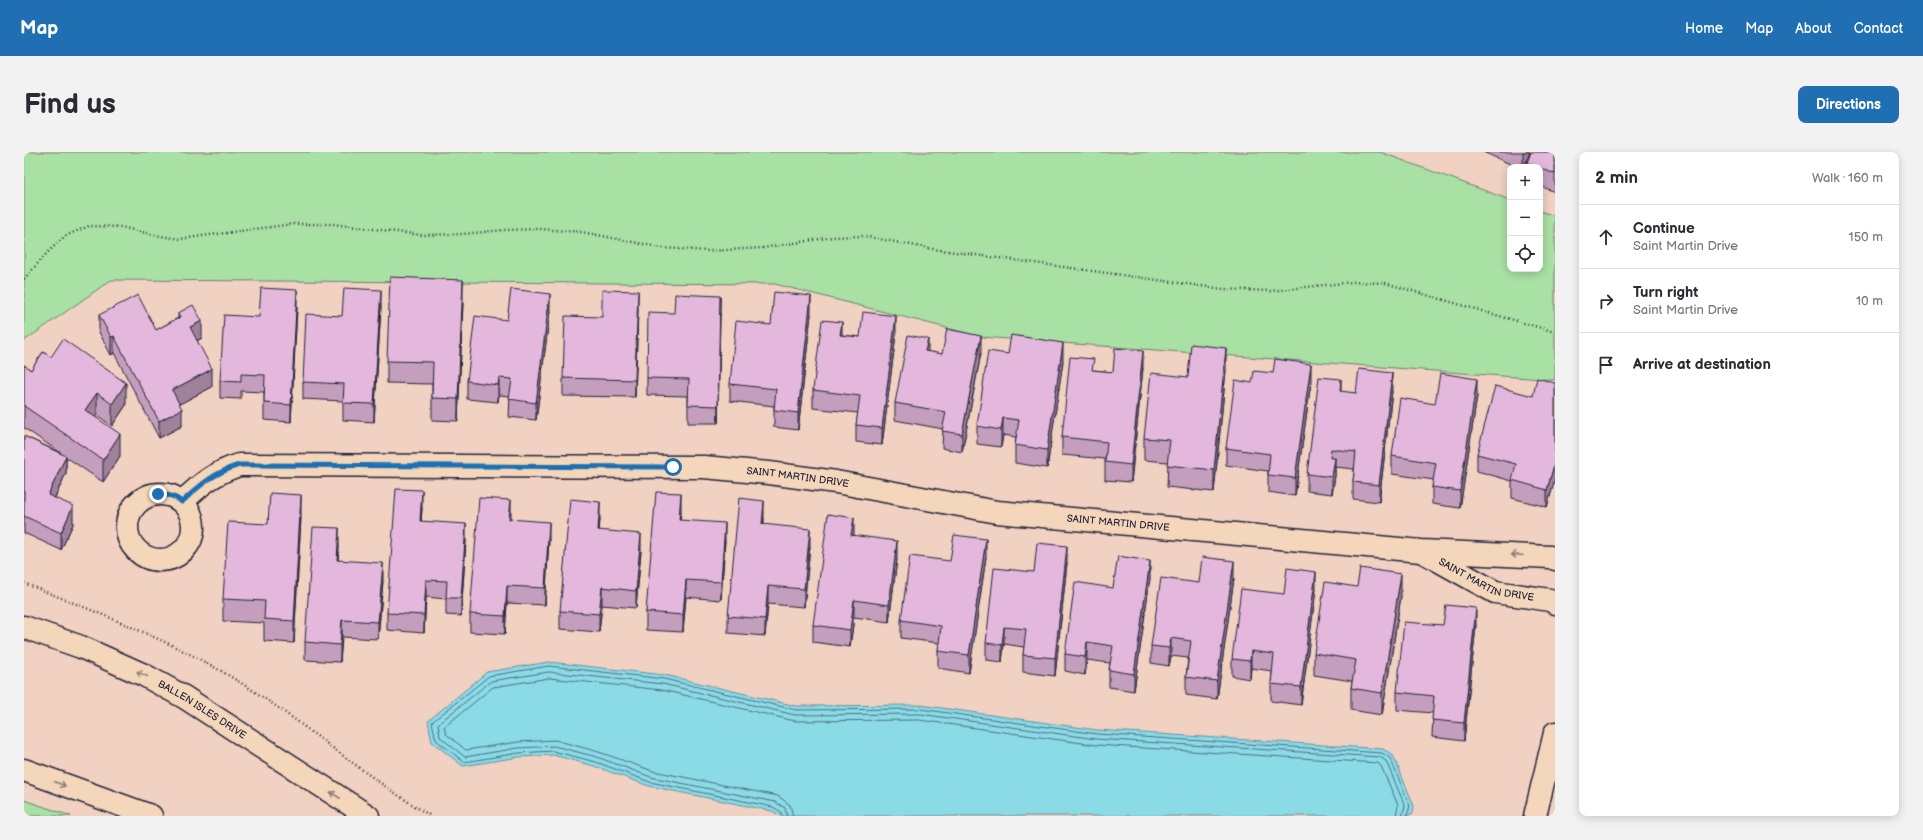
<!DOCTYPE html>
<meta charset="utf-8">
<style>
body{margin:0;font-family:"Balsamiq Sans",sans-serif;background:#f2f2f3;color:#2b2b33}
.controls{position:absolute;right:12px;top:12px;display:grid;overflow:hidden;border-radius:8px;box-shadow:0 2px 10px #0003}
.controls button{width:36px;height:36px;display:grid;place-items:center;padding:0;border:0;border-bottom:1px solid #e1e1e2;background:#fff;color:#2b2b33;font:20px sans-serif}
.stop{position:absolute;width:12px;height:12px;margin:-9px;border:3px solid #1f6fb2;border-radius:50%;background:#fff}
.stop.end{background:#1f6fb2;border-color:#fff;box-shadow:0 1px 4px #0008}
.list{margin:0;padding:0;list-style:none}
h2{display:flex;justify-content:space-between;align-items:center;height:52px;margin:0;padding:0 16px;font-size:17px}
h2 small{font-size:13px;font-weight:400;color:#7c7c81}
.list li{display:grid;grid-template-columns:26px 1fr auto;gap:12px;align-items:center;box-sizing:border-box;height:64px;padding:0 16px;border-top:1px solid #e1e1e2}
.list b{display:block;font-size:15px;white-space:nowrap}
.list p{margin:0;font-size:13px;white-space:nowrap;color:#7c7c81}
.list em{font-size:13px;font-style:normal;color:#7c7c81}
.icon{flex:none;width:22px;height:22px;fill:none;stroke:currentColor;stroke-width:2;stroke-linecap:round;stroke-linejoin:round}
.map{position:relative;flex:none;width:1531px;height:664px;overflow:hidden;border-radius:8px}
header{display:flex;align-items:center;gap:24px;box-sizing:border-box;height:56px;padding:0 20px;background:#1f6fb2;color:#fff}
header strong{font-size:19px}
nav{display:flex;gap:22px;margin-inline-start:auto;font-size:14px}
.intro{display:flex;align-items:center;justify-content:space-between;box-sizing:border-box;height:96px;padding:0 24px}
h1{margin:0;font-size:28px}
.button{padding:10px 18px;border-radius:8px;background:#1f6fb2;color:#fff;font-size:14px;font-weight:700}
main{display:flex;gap:24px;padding:0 24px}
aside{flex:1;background:#fff;border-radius:8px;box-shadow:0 2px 10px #0003}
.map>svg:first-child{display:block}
.green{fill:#a9e0a3;stroke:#66816f}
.water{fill:#8bdbe7;stroke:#6191a2}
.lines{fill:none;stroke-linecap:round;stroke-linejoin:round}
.shore{stroke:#4c6c80;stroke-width:1}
.street-casing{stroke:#22223b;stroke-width:25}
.path{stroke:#22223b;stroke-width:2.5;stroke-dasharray:1 3;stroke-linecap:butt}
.street{stroke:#f4d7ba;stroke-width:22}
.wall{fill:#c49ebd;stroke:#22223b}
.shaded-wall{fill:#a0819a;stroke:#22223b}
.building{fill:#e4b8dc;stroke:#22223b}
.oneway{stroke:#8b7c7a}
.route{stroke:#1f6fb2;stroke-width:5}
.labels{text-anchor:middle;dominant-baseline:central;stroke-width:3.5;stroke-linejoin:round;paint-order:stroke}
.street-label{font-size:10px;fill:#22223b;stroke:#f4d7ba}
</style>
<header>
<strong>Map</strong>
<nav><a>Home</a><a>Map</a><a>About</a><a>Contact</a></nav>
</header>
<div class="intro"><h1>Find us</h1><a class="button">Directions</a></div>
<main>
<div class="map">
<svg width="1531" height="664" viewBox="0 0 1531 664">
<rect width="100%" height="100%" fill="#f1d1c1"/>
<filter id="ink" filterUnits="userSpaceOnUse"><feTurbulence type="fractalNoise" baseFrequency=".025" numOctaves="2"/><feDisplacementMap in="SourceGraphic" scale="8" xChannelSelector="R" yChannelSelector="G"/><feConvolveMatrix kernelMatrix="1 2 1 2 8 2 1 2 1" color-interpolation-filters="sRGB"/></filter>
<g filter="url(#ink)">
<path class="green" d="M0 0H1356L1486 48V117H1516V59L1531 64V228L958 185 751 132 87 128 0 189Z
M0 648 47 664H0Z"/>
<path class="water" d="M525 510 641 523 772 554 896 553 1073 578 1359 597 1369 603 1390 654 1389 661 1383 664H757L748 659 625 634 570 614 529 603 495 605 439 614 408 590 404 569 463 520Z"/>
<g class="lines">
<path class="shore" d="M758 664 757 660 749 655 626 630 572 610 529 599 495 601 440 610 412 588 408 570 465 524 525 514 640 527 772 558 896 557 1073 582 1358 601 1366 606 1386 654 1383 664
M763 664 761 656 751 650 627 625 573 605 530 594 494 596 441 605 416 585 414 572 467 529 525 520 639 532 771 563 896 562 1072 587 1356 605 1362 609 1381 654 1378 664
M769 664 766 653 754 644 629 619 575 600 531 588 494 590 442 598 422 582 420 575 469 535 525 526 638 538 771 569 895 568 1072 593 1354 611 1357 614 1374 653 1372 664"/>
<defs>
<g id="street">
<circle cx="136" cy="375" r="33"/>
<path id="s1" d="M158 350C177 332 190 321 215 313L680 315 745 321 812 330 973 360 1397 399 1526 405 1531 407"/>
<path id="s2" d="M1401 401 1471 440 1526 448 1531 451"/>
<path id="s3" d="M0 475 57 495 120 523 160 545 344 664"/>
<path d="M0 618 127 664"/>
<path d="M1511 664 1531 581"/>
</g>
</defs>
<use href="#street" class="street-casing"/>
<path class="path" d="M0 127 23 101 41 84 65 74 97 75 130 83 156 87 269 72H309L397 83 439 82 480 78 516 77 558 80 639 96 685 99 738 96 809 85 839 84 909 97 1199 137 1246 139 1328 130 1361 131 1531 180
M0 431C69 459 139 485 204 523 275 565 336 622 407 664"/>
<use href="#street" class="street"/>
</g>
<path class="wall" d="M1459 0H1506L1500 15H1493Z
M1531 0V40L1516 34V15H1503V11Z
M439 150 434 269 408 268V232L363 231V209Z
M273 155 267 270 240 268V240L217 239V247L196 246V229L235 165Z
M357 155 350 270 319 268V249L279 247V230L318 164Z
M614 156 611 245 539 244V226L578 165Z
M526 159 512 268 485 265 486 244 475 243 474 250 443 247V229L483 168Z
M154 161 178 186 173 189 188 235 155 252 158 274 135 286 90 201 87 203 75 180V163L132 178 154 166Z
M650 161H696L694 271H664V244L623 243V226Z
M787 162 774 278 750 275V254L706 249V232L747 173Z
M872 182 858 293 832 290V273L834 261 789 256V238L818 183 836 185Z
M19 200 102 253 88 274 73 263 71 265 96 304 79 330 42 305V321L31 346 49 372 37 398 0 381V284L37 301 0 276V213L7 218Z
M904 200 918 202 957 201 938 300 918 296 919 277 871 268V251Z
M1039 209 1023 316 991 311V293L992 285 979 283 977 295 953 292V274Z
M1119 216 1107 330 1081 328V307L1038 303V285L1070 218 1089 220Z
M1202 218 1190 340 1143 335 1144 310 1120 308V286L1164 225Z
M1249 221 1287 230 1271 344 1244 340V319L1202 313V296L1228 231Z
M1531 231V327L1523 355 1488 346V329L1453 319V302L1509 244Z
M1368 239 1355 350 1329 347V330L1330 317 1311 315V324L1308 342 1283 339V322L1317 240 1332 241Z
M1453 244 1436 356 1408 352V335L1410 328 1368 322V304L1411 252Z
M398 356 397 369 442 389 437 464 422 463V447L402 445 400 481 363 478V461Z
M657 359 656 368 701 388 697 448 662 445 659 480 622 478V460Z
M277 365 270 491 240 489V471L199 469V447L244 372Z
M740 366V373L786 394 780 455 744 452 741 484 704 481V464Z
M487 367 525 387 521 453 483 451 481 482 446 480V462Z
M576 367 575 378 617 399 612 456 578 453 575 480 536 477V459Z
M830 383 873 407 865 470 830 465 826 495 789 490V473Z
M315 394 314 408 359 429 354 487 318 485 316 510 281 508V490Z
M962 405 945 521 914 516V499L915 491 877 486V468L926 409Z
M1043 411 1031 524 999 520V503L1000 495 980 492 978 510 962 508V491Z
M1126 426 1110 539 1085 535V518L1086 511 1063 508 1061 523 1041 519V502L1089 436Z
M1210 426 1193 547 1162 543V525L1164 506 1147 504 1145 514 1127 511V494L1175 431Z
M1292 437 1277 553 1247 549V532L1248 519 1227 516 1226 527 1208 524V507Z
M1377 444 1358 563 1327 558V536L1328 529 1290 523V501Z
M1419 473H1452L1440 589 1408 585 1409 561 1373 558V540Z"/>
<path class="shaded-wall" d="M1499 0H1506L1500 15H1499Z
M439 128V150L434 269V247Z
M273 138V155L267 270V253Z
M357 138V155L350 270V252Z
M614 139V156L611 245V228Z
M526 142V159L512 268V251Z
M696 144V161L694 271V254Z
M787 144V162L774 278V261Z
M872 164V182L858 293V276Z
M178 169V186L166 192V175Z
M818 170V188L816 183Z
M90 184V201L87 203V185Z
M957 184V201L938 300V282Z
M904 187V205L901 199Z
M1039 191V209L1023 316V298Z
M1202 196V218L1190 340V318Z
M1119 199V216L1107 330V313Z
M1287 212V230L1271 344V326Z
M188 217V235L148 256V238Z
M1368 221V239L1355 350V333Z
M475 226V243L474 250V233Z
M1317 227V245L1316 239Z
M1453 227V244L1436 356V339Z
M102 231V253L88 274V252Z
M73 241V263L61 280V258Z
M158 257V274L135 286V269Z
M979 266V283L977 295V278Z
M96 282V304L79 330V308Z
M42 304V321L24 360V343Z
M1311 306V324L1308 342V325Z
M1531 309V327L1523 355V338Z
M398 338V356L396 386V369Z
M657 341V359L655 385V368Z
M277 343V365L270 491V469Z
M487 348V365L485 385V367Z
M740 349V366L738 390V372Z
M576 350V367L574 396V378Z
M49 354V372L37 398V381Z
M830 366V383H827Z
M525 370V387L521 453V436Z
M701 371V388L697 448V430Z
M442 372V389L437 464V446Z
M315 376V394L313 426V408Z
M786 377V394L780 455V437Z
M617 382V399L612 456V439Z
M962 387V405L945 521V503Z
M873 389V407L865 470V453Z
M1043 394V411L1031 524V506Z
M1126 409V426L1110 539V522Z
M1210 409V426L1193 547V529Z
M359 411V429L354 487V470Z
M1292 420V437L1277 553V535Z
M1377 422V444L1358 563V541Z
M402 428V445L400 481V463Z
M662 428V445L659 480V463Z
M483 434V451L481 482V464Z
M744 434V452L741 484V467Z
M578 435V453L575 480V462Z
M830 448V465L826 495V478Z
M1452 456V473L1440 589V571Z
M318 468V485L316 510V493Z
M980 475V492L978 510V493Z
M1147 486V504L1145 514V496Z
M1063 490V508L1061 523V505Z
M1227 499V516L1226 527V509Z"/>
<path class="building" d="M1507 0H1531V22L1516 16V15H1513L1503 11Z
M366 125 439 128 434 247 408 246 409 210 363 209Z
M237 136 273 138 267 253 240 251 241 223 217 222V230L196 229 200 163 235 165Z
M320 136 357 138 350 252 319 251 320 232 279 230 282 162 318 164Z
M487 137 526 142 512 251 485 247 488 227 475 226 474 233 443 229 451 164 483 168Z
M578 138 614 139 611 228 539 226 541 164 578 165Z
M750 140 787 144 774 261 750 258 752 237 706 232 712 169 747 173Z
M651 142 696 144 694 254 664 253 665 227 623 226 624 160 650 161Z
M114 143 132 178 156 165 154 161 169 153 178 169 166 175 188 217 148 238 158 257 135 269 90 184 87 185 75 163Z
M839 160 872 164 858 276 832 273 836 244 789 238 798 168 818 170 816 183 836 185Z
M923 177 957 184 938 282 918 279 922 260 871 251 884 183 904 187 901 199 918 202Z
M987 183 1039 191 1023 298 991 293 995 268 979 266 977 278 953 274 964 199 984 202Z
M39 187 102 231 88 252 73 241 61 258 96 282 79 308 0 254V213L7 218 19 200 27 205Z
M1167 192 1202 196 1190 318 1143 313 1146 288 1120 286 1127 221 1164 225Z
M1091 196 1119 199 1107 313 1081 310 1083 290 1038 285 1046 205 1070 207 1068 218 1089 220Z
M1251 207 1287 212 1271 326 1244 323 1246 302 1202 296 1211 228 1228 231 1230 219 1249 221Z
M1335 217 1368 221 1355 333 1329 330 1332 300 1307 297 1306 306H1311L1308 325 1283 322 1295 225 1317 227 1316 239 1332 241Z
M1416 221 1453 227 1436 339 1408 335 1412 311 1368 304 1376 246 1411 252Z
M1513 226 1531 231V309L1523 338 1488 328 1492 312 1453 302 1471 234 1509 244Z
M0 284 42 304 24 343 49 354 37 381 0 364Z
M372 337 398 338 396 369 442 372 437 446H422L423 429 402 428 400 463 363 461Z
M632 340 657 341 655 368 701 371 697 430 662 428 659 463 622 460Z
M246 341 277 343 270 469 240 467 241 449 199 447 204 370 244 372Z
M455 346 487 348 485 367 525 370 521 436 483 434 481 464 446 462Z
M715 346 740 349 738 372 786 377 780 437 744 434 741 467 704 464Z
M546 347 576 350 574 378 617 382 612 439 578 435 575 462 536 459Z
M804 362 830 366 827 383 873 389 865 453 830 448 826 478 789 473Z
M289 375 315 376 313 408 359 411 354 470 318 468 316 493 281 490Z
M930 383 962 387 945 503 914 499 917 474 877 468 886 404 926 409Z
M1013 391 1043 394 1031 506 999 503 1002 477 980 475 978 493 962 491 970 416 1010 420Z
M1094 404 1126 409 1110 522 1085 518 1089 494 1063 490 1061 505 1041 502 1051 430 1089 436Z
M1178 405 1210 409 1193 529 1162 525 1167 489 1147 486 1145 496 1127 494 1137 426 1175 431Z
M1263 416 1292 420 1277 535 1247 532 1250 502 1227 499 1226 509 1208 507 1217 437 1260 442Z
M1336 416 1377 422 1358 541 1327 536 1332 508 1290 501 1301 430 1333 435Z
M1422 453 1452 456 1440 571 1408 568 1410 544 1373 540 1380 470 1419 473Z"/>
<defs><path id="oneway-shaft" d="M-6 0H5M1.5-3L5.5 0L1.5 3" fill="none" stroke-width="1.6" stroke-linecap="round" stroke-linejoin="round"/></defs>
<g class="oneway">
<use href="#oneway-shaft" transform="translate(1493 403) rotate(-177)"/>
<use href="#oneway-shaft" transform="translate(118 522) rotate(-155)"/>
<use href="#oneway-shaft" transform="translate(36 632) rotate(21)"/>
<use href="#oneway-shaft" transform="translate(311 643) rotate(-147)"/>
</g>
</g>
<g class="lines" filter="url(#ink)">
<path class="route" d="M134 342C143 342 151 344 158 350 177 332 190 321 215 313L649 315"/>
</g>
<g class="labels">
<g class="street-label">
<text stroke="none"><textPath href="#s1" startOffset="628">SAINT MARTIN DRIVE</textPath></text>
<text stroke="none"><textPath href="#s1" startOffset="952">SAINT MARTIN DRIVE</textPath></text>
<text stroke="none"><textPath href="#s2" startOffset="68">SAINT MARTIN DRIVE</textPath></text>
<text stroke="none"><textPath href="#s3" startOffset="197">BALLEN ISLES DRIVE</textPath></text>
</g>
</g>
</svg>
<div class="controls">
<button>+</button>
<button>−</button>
<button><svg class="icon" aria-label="locate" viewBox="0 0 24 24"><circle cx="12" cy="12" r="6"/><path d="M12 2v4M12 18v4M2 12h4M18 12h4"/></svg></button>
</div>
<div class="stop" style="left:649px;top:315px"></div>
<div class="stop end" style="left:134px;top:342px"></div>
</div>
<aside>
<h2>2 min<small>Walk · 160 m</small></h2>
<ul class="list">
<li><svg class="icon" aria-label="ahead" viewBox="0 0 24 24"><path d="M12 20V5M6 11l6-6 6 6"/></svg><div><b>Continue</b><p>Saint Martin Drive</p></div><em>150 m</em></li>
<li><svg class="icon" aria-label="right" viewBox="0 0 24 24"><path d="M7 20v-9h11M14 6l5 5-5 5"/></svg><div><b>Turn right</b><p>Saint Martin Drive</p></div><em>10 m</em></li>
<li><svg class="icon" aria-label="arrive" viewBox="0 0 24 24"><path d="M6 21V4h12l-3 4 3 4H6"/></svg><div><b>Arrive at destination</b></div></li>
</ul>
</aside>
</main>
